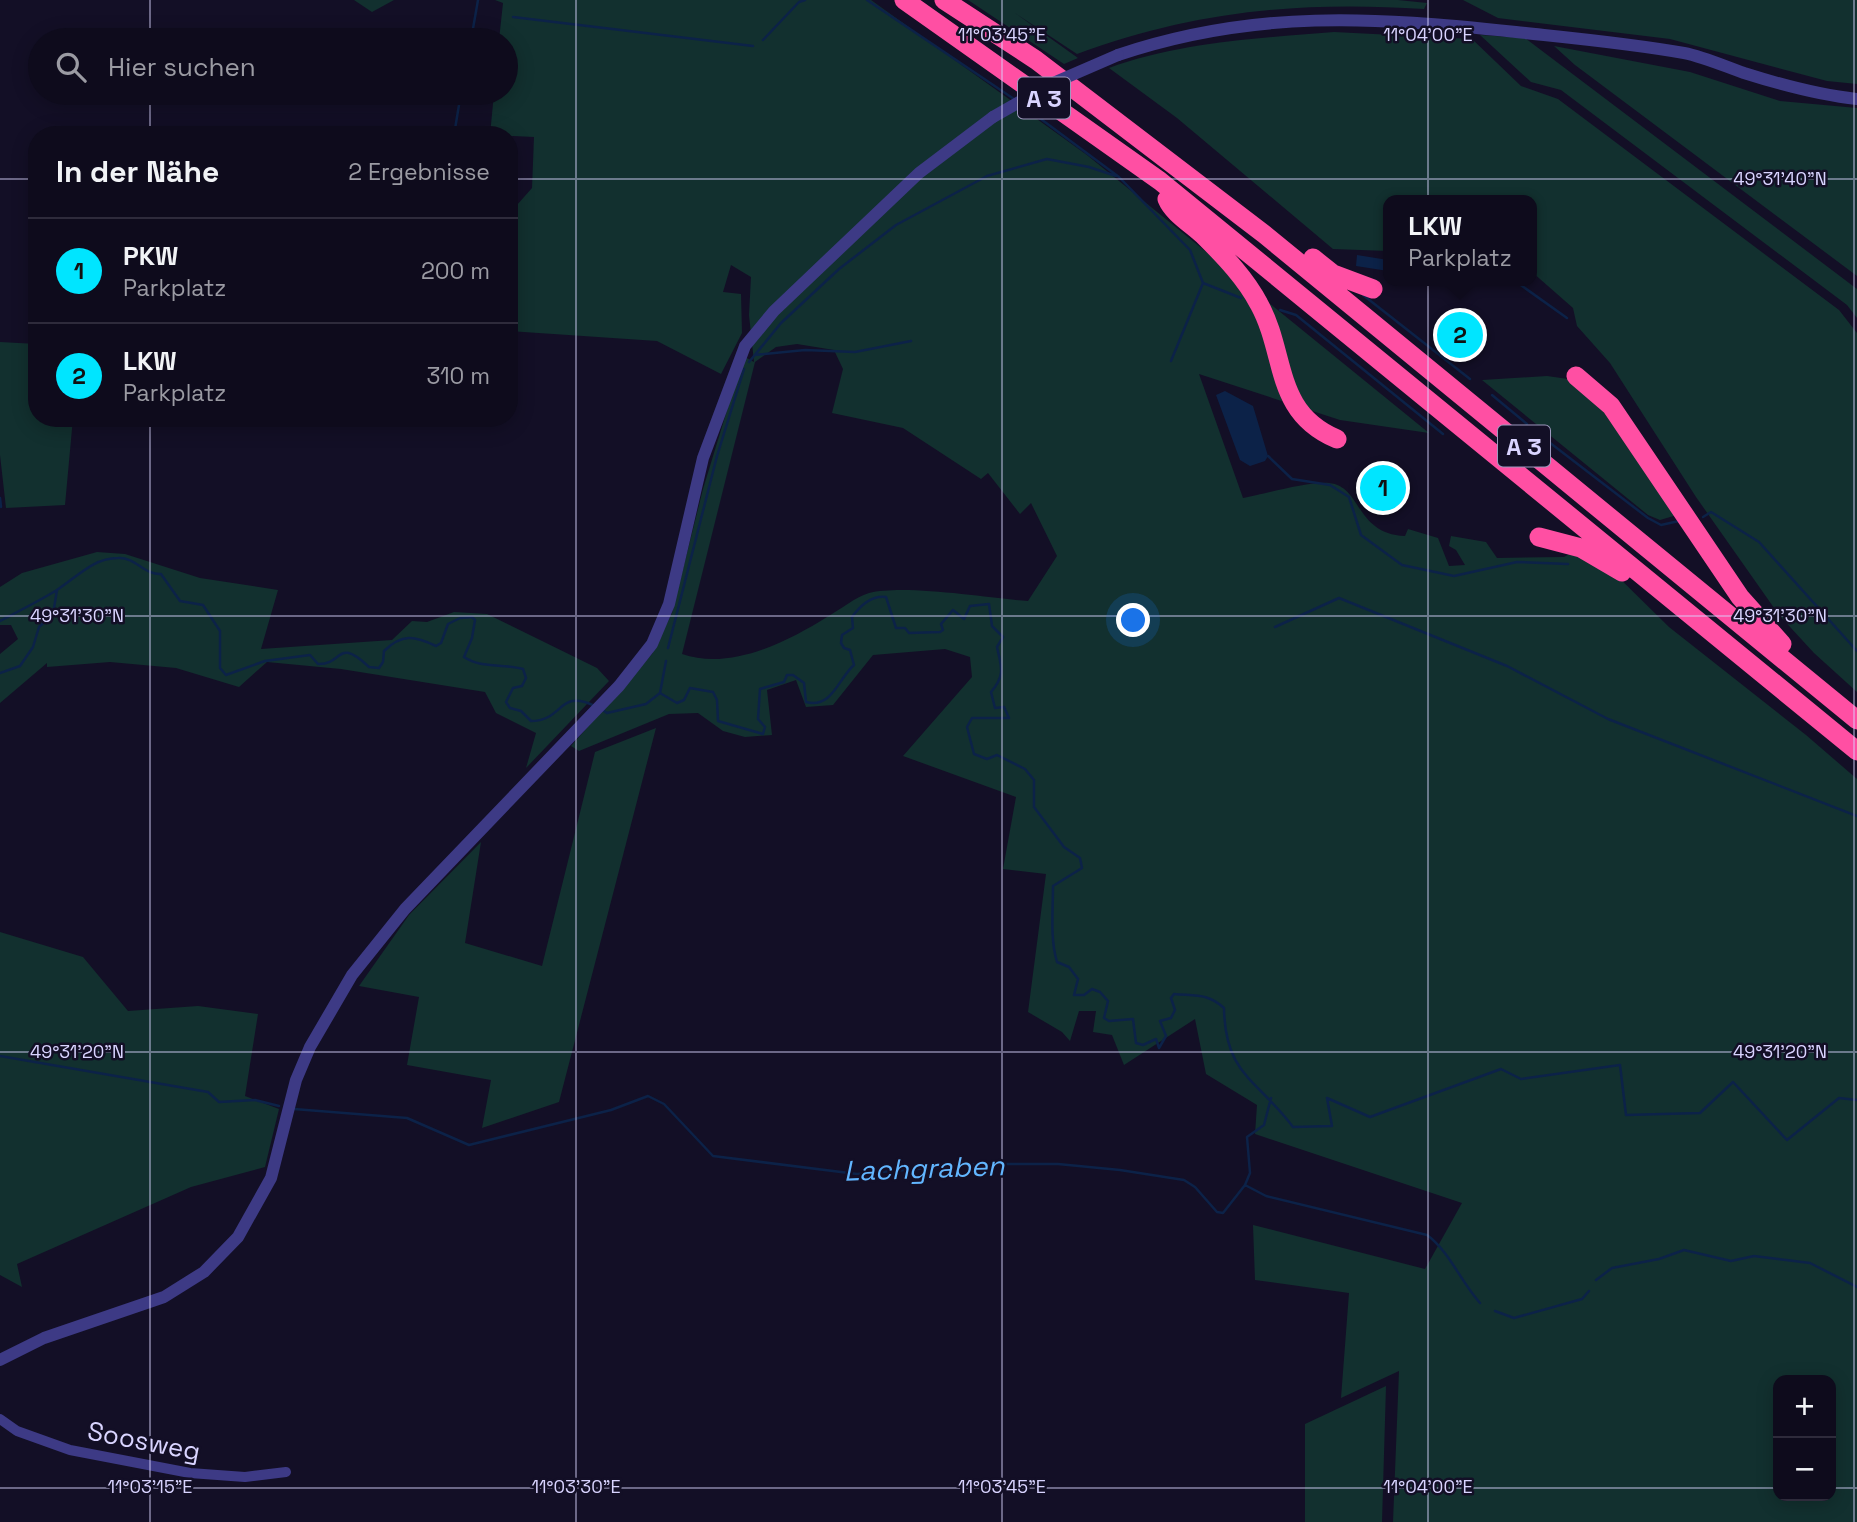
<!DOCTYPE html>
<html lang="de">
<meta charset="utf-8">
<style>
body{margin:0;font-family:"Space Grotesk",sans-serif;background:#1c1929;color:#f1f3f6}
.controls{position:absolute;right:21px;bottom:21px;display:grid;overflow:hidden;border-radius:14px;box-shadow:0 4px 18px #0003}
.controls button{width:63px;height:63px;display:grid;place-items:center;padding:0;border:0;border-bottom:2px solid #2e2b3b;background:#0e0b1c;color:#f1f3f6;font:35px sans-serif}
.you{position:absolute;left:1134px;top:621px;width:24px;height:24px;margin:-18px;border:5px solid #fff;border-radius:50%;background:#1a73e8;box-shadow:0 0 0 10px #1a73e833}
.badge{display:grid;place-items:center;width:46px;height:46px;border-radius:50%;background:#00e5ff;color:#111;font-size:23px;font-weight:700}
.pin{position:absolute;translate:-50% -50%;border:4px solid #fff;box-shadow:0 2px 7px #0006}
.popup{position:absolute;left:1383px;top:195px;width:154px;height:91px;box-sizing:border-box;display:grid;place-content:center;border-radius:14px;background:#0e0b1c;filter:drop-shadow(0 2px 5px #0005);font-size:23px;white-space:nowrap;color:#9b9ba3}
.popup b{font-size:26px;color:#f1f3f6}
.popup::after{content:'';position:absolute;left:50%;top:100%;margin-left:-14px;border:14px solid transparent;border-top-color:#0e0b1c}
.list{margin:0;padding:0;list-style:none}
h2{display:flex;justify-content:space-between;align-items:center;height:91px;margin:0;padding:0 28px;font-size:30px}
h2 small{font-size:23px;font-weight:400;color:#9b9ba3}
.list li{display:grid;grid-template-columns:46px 1fr auto;gap:21px;align-items:center;box-sizing:border-box;height:105px;padding:0 28px;border-top:2px solid #2e2b3b}
.list b{display:block;font-size:26px;white-space:nowrap}
.list p{margin:0;font-size:23px;white-space:nowrap;color:#9b9ba3}
.list em{font-size:23px;font-style:normal;color:#9b9ba3}
.icon{flex:none;width:38px;height:38px;fill:none;stroke:currentColor;stroke-width:2;stroke-linecap:round;stroke-linejoin:round}
.map{position:relative;flex:none;width:1857px;height:1522px;overflow:hidden}
.search{position:absolute;background:#0e0b1c;box-shadow:0 4px 18px #0003;left:28px;top:28px;width:490px;height:77px;display:flex;align-items:center;gap:18px;box-sizing:border-box;padding:0 24px;border-radius:38px;color:#9b9ba3;font-size:26px}
.panel{position:absolute;background:#0e0b1c;box-shadow:0 4px 18px #0003;left:28px;top:126px;width:490px;height:301px;border-radius:28px}
.map>svg:first-child{display:block}
.green{fill:#12302f;fill-rule:evenodd}
.water{fill:#0c2248}
.lines{fill:none;stroke-linecap:round;stroke-linejoin:round}
.stream{stroke:#0c2248;stroke-width:2.5}
.minor{stroke:#3d3a85;stroke-width:10}
.tertiary{stroke:#3d3a85;stroke-width:12}
.motorway{stroke:#ff4fa3;stroke-width:19}
.tertiary-bridge{stroke:#3d3a85;stroke-width:12}
.ticks{fill:none;stroke:#d9d4ff;stroke-width:2;stroke-opacity:0.45}
.labels{text-anchor:middle;dominant-baseline:central;stroke-width:5;stroke-linejoin:round;paint-order:stroke}
.shield{fill:#130f26;stroke:#9e99be;stroke-width:2}
.shield-label{font-size:24px;font-weight:bold;fill:#d9d4ff}
.street-label{font-size:26px;fill:#d9d4ff;stroke:#130f26}
.water-label{font-size:28px;font-style:italic;fill:#62b6ff;stroke:#130f26}
.ticks-label{font-size:18px;text-anchor:middle;fill:#d9d4ff;stroke:#130f26;stroke-width:5;stroke-linejoin:round;paint-order:stroke}
</style>
<div class="map">
<svg width="1857" height="1522" viewBox="0 0 1857 1522">
<rect width="100%" height="100%" fill="#130f26"/>
<path class="green" d="M354 0H394L372 12Z
M495 0H871L1087 155 1429 433 1340 420 1199 374 1243 498C1264 494 1310 481 1329 483 1362 486 1355 534 1405 536L1408 529 1438 538 1449 566 1465 565 1456 550 1449 546 1451 536 1486 542 1497 558 1564 557 1573 552 1608 567 1669 627 1806 735 1857 779V1522H1393L1399 1371 1341 1398 1349 1293 1255 1280 1253 1225 1425 1269 1462 1203 1255 1134 1257 1105 1206 1074 1195 1019 1124 1065 1112 1035 1093 1032 1096 1011H1079L1070 1041 1062 1032 1028 1012 1046 874 1003 869 1016 797 903 756 972 677 970 657 945 649 873 655 833 705 806 707 796 680 767 690 772 735 745 737 723 731 698 713 669 714 579 751 571 746 652 654 672 613 703 489 739 371 745 357 754 362 749 315 751 277 731 265 723 292 741 294 742 333 721 374 657 341 509 331V214L532 188 534 137 490 135 494 93H506V40H499L503 3ZM797 344 834 350 843 369 832 413 903 428 981 479 988 473 1020 514 1031 503 1057 556 1028 601C987 598 906 584 869 593 855 597 840 610 827 617 787 642 730 671 682 654L755 362 776 347ZM1778 1380H1831V1496H1778Z
M968 0H1398L1427 3 1424 9C1300 1 1194 11 1077 54L1015 13 1078 58 1064 64Z
M1463 0H1857V84L1827 81 1670 39 1498 18Z
M1334 32 1472 39 1521 86 1558 99 1839 310 1857 333V692L1814 653 1779 615 1696 497 1610 363 1577 326 1573 308 1532 272V200H1388V251L1333 249 1177 118 1109 68C1179 42 1260 38 1334 32Z
M1480 35 1525 38 1857 289V318L1847 305 1561 90 1531 82Z
M1554 46 1690 72 1780 101 1857 108V276L1575 65Z
M0 342 37 344V418H73L65 505 6 508 0 455Z
M1547 376 1568 379 1603 406 1677 515 1660 520 1648 515 1482 380Z
M97 552 125 554 200 578 278 590 261 649 392 640 412 621 427 622 454 612 487 614 597 668 609 681 526 768 536 733 496 713 485 692 341 669 267 662 239 687 176 668 110 662 47 667V663L0 703V654L18 639 11 625H0V587L22 573Z
M656 728 559 1102 482 1128 491 1080 407 1065 419 997 359 986 409 915 481 842 465 943 542 966 595 752Z
M0 932 83 957 128 1011 198 1006 258 1014 245 1096 279 1109 265 1167 191 1187 17 1264 22 1287 0 1275Z
M1386 1386 1382 1522H1305V1424Z"/>
<path class="water" d="M1357 255 1388 260V271L1356 266Z
M1225 391 1253 406 1268 456 1265 461 1250 466 1240 460 1216 395Z"/>
<g class="lines">
<path class="stream" d="M867 0 1014 99
M513 17 753 46
M471 40 478 0
M763 40 799 2 805 0
M1022 105 1119 177 1190 250 1203 283 1241 298
M454 135 461 93
M1515 281 1567 318
M1363 295 1470 379
M1280 310 1296 315 1443 434
M755 355 805 350 855 352 911 341
M1171 361 1203 283
M749 362 781 323 839 269 896 225 987 176 1047 159 1089 167 1116 176
M1492 395 1527 424
M1545 439 1648 518 1661 525 1679 521
M1268 456 1292 479 1330 485 1349 497 1361 535 1402 565 1454 576 1517 562 1568 564
M0 498 1 507
M1703 517 1711 512 1759 542 1857 651
M0 621C19 611 39 601 57 590 77 577 93 558 118 558 136 557 144 575 161 574L180 601 203 605 220 631V668L226 675 265 661 310 655 318 664C344 665 336 636 369 667L379 668 383 662 384 651C402 633 415 636 436 646L441 643 448 624 460 618 472 617 475 620 472 638 464 657C482 669 502 663 523 669L526 678 522 686 513 688 506 702 510 708 521 711 531 721C564 721 558 688 595 706
M1275 627 1339 598 1507 666 1608 719 1857 816
M668 648 717 456 744 369
M0 673 20 666 33 647 39 627 53 614 57 590
M660 693 666 661
M601 709 607 713 646 704 660 693 677 703 684 700 690 688 713 692 717 700 718 721 763 734 765 727 758 719 760 689 784 682 787 675H793L804 683 806 702C832 709 838 679 854 665L850 650 844 648 841 643 842 635 853 628 852 617C860 606 871 595 886 597L896 628H905L909 633 940 632 943 630 941 624 953 610 964 619 970 606 989 604 992 626 1003 637 997 647C1001 666 1006 675 991 692L995 708 1004 707 1009 718H972L967 727 974 754 987 759 997 755 1025 769 1034 780V807L1064 847 1080 858 1082 868 1053 886C1053 911 1050 939 1057 962L1069 967 1078 979 1074 995H1084L1092 989 1100 992 1108 1001 1104 1018 1109 1021 1133 1019 1136 1043 1143 1045 1156 1039 1159 1048 1166 1036 1160 1021 1171 1018 1175 1010 1171 998 1174 994C1195 996 1208 993 1224 1008 1225 1075 1257 1079 1293 1127L1332 1126 1327 1098 1370 1117 1501 1069 1521 1079 1620 1065 1626 1115 1700 1113 1733 1082 1787 1140 1839 1098 1857 1100
M0 1056 208 1092 219 1102 255 1100 279 1106
M294 1109 407 1118 469 1145 611 1110 648 1096 664 1104 713 1156 857 1174 978 1164H1058L1120 1170 1184 1180 1195 1187 1217 1212 1223 1213 1245 1185 1266 1196 1427 1235C1449 1251 1461 1282 1480 1303
M1245 1185 1250 1173 1247 1137 1264 1125 1271 1098
M1596 1280 1612 1268 1659 1259 1684 1250 1731 1261 1754 1256 1810 1263 1857 1287
M1495 1311 1514 1318 1582 1299 1589 1291"/>
<path class="minor" d="M0 1419 17 1431 70 1450 190 1473 245 1477 286 1472"/>
<path class="tertiary" d="M1118 55C1255 9 1374 17 1516 32 1572 38 1628 43 1684 53 1704 57 1724 66 1744 73 1782 85 1818 95 1857 99
M0 1360 44 1338 164 1297 204 1272 238 1237 271 1178 296 1080 310 1047 352 975 405 909 619 686 652 644 669 604 703 458 745 346 774 311 919 173 993 117"/>
<path class="motorway" d="M904 0 1160 181 1857 751
M944 0 1036 60 1264 234 1857 720
M1167 199C1173 214 1193 225 1205 237 1225 257 1246 279 1259 304 1287 355 1273 412 1337 439
M1313 258 1333 274 1373 289
M1576 376 1611 406 1740 597 1782 644
M1539 537 1581 548 1622 572"/>
<path class="tertiary-bridge" d="M993 117 1051 84 1118 55"/>
</g>
<path class="ticks" d="M150 0V40M576 0V1522M1002 0V1522M1428 0V1522M1854 0V1522M150 93V135M0 179H37M509 179H1857M150 418V1522M0 616H1857M0 1052H1857M0 1488H1778M1831 1488H1857"/>
<g class="labels">
<g class="shield">
<rect x="1018" y="77.5" width="52" height="41" rx="5"/>
<rect x="1498" y="425.5" width="52" height="41" rx="5"/>
</g>
<g class="shield-label">
<text x="1044" y="98">A 3</text>
<text x="1524" y="446">A 3</text>
</g>
<g class="street-label">
<text transform="translate(144 1441) rotate(11)">Soosweg</text>
</g>
<g class="water-label">
<text transform="translate(924 1168) rotate(-2)">Lachgraben</text>
</g>
</g>
<g class="ticks-label">
<text x="1002" y="41">11°03'45"E</text>
<text x="1428" y="41">11°04'00"E</text>
<text x="1780" y="185">49°31'40"N</text>
<text x="77" y="622">49°31'30"N</text>
<text x="1780" y="622">49°31'30"N</text>
<text x="77" y="1058">49°31'20"N</text>
<text x="1780" y="1058">49°31'20"N</text>
<text x="150" y="1493">11°03'15"E</text>
<text x="576" y="1493">11°03'30"E</text>
<text x="1002" y="1493">11°03'45"E</text>
<text x="1428" y="1493">11°04'00"E</text>
</g>
</svg>
<div class="controls">
<button>+</button>
<button>−</button>
</div>
<div class="you"></div>
<div class="pin badge" style="left:1383px;top:488px">1</div>
<div class="pin badge" style="left:1460px;top:335px">2</div>
<div class="popup"><b>LKW</b>Parkplatz</div>
<div class="search"><svg class="icon" aria-label="search" viewBox="0 0 24 24"><circle cx="10" cy="10" r="6"/><path d="M15 15l6 6"/></svg>Hier suchen</div>
<section class="panel">
<h2>In der Nähe<small>2 Ergebnisse</small></h2>
<ul class="list">
<li><span class="badge">1</span><div><b>PKW</b><p>Parkplatz</p></div><em>200 m</em></li>
<li><span class="badge">2</span><div><b>LKW</b><p>Parkplatz</p></div><em>310 m</em></li>
</ul>
</section>
</div>
